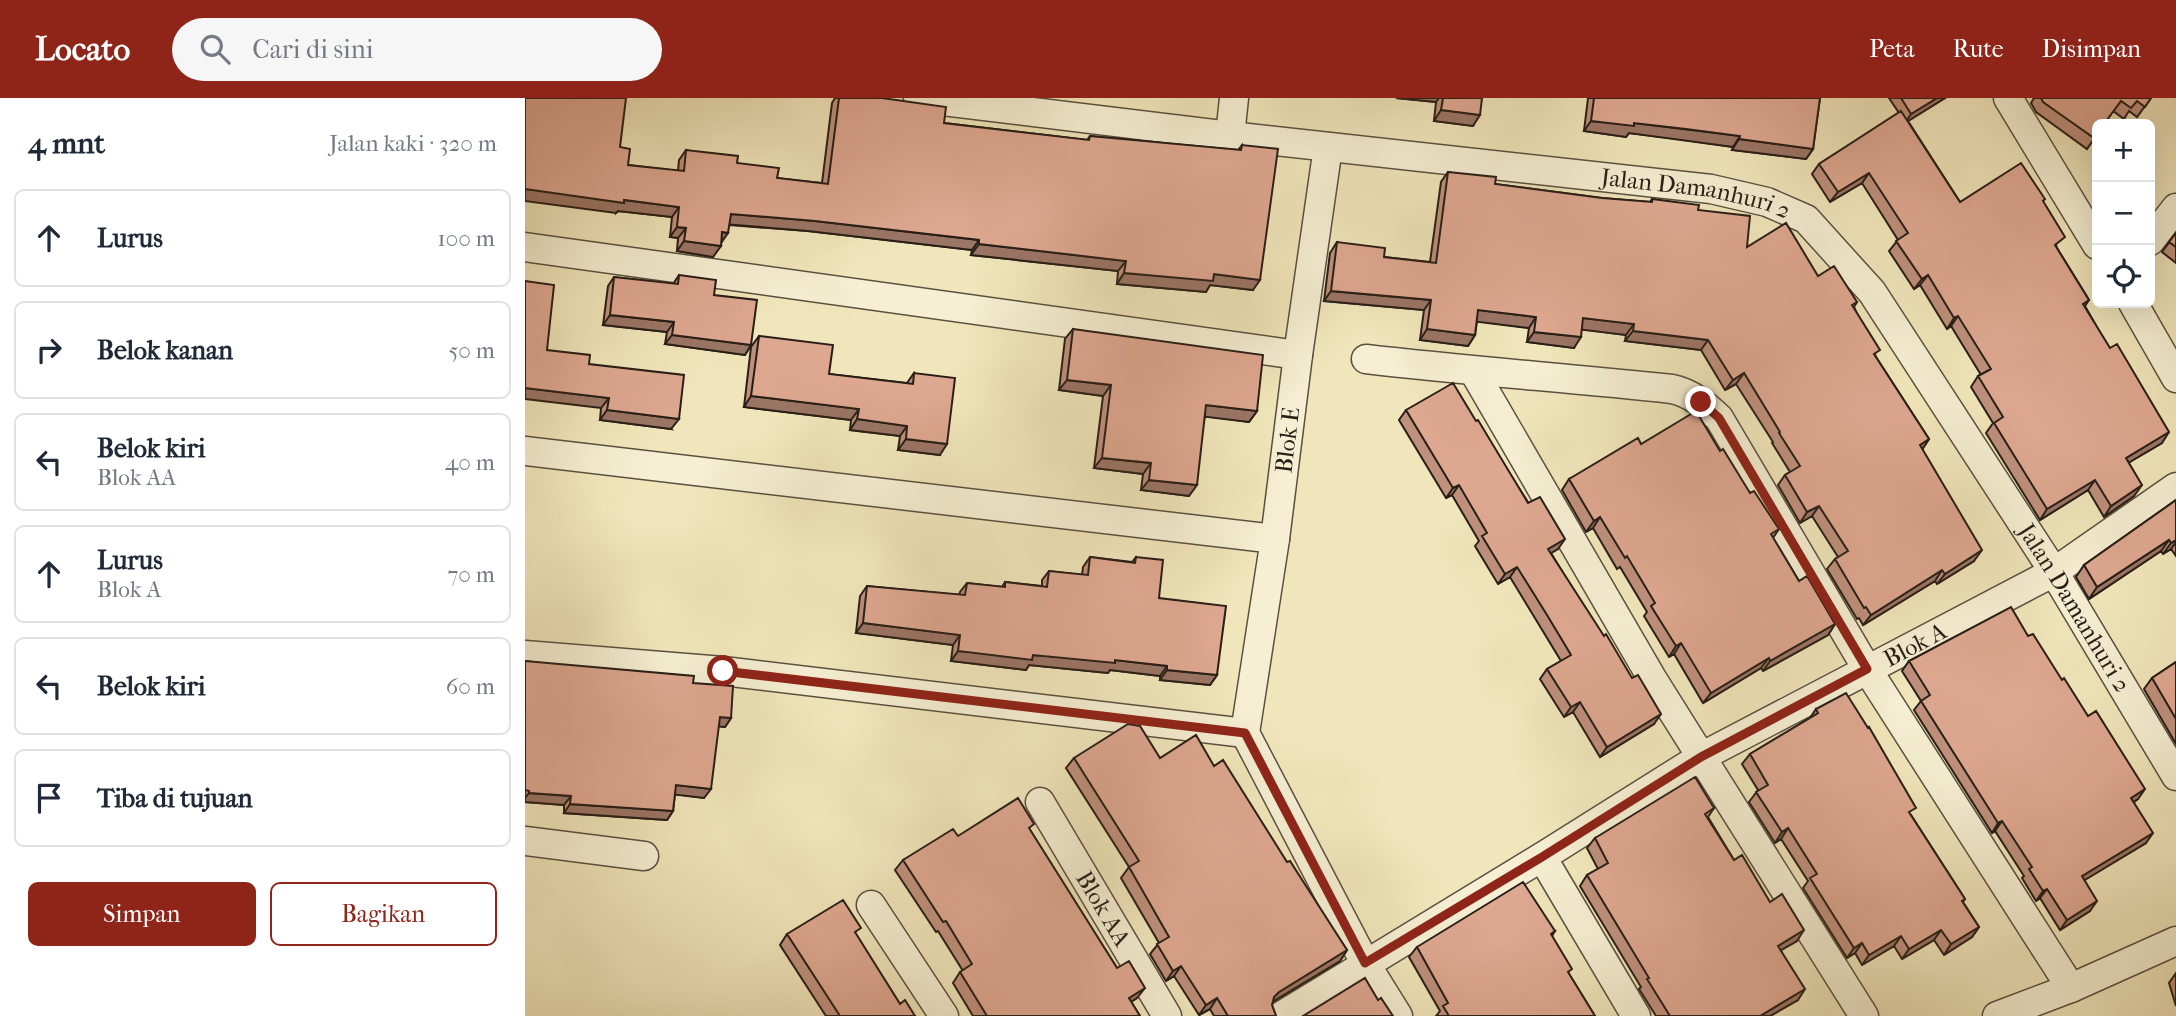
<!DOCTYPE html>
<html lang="id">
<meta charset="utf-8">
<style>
body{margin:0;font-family:"IM FELL French Canon",serif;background:#f6f6f7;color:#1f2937}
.controls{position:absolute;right:21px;top:21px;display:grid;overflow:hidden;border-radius:10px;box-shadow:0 7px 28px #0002}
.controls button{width:63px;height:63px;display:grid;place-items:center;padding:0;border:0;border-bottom:2px solid #e0e1e3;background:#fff;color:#1f2937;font:35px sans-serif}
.stop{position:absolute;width:21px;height:21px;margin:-16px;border:5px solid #8f2418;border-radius:50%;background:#fff}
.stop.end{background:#8f2418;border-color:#fff;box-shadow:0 2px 7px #0008}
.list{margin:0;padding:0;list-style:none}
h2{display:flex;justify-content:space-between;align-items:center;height:91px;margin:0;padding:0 28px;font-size:30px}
h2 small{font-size:23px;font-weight:400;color:#747a83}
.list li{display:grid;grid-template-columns:46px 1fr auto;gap:21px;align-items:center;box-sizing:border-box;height:98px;margin:0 14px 14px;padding:0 14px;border:2px solid #e0e1e3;border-radius:10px}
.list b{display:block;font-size:26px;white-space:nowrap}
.list p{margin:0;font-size:23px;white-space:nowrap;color:#747a83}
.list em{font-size:23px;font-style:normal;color:#747a83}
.actions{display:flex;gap:14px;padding:21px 28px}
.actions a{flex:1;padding:16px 0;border:2px solid #8f2418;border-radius:10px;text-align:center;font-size:24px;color:#8f2418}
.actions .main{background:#8f2418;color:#fff}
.icon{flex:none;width:38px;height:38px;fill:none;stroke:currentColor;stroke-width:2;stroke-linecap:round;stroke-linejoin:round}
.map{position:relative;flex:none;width:1651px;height:918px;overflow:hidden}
header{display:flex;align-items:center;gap:42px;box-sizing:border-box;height:98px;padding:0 35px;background:#8f2418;color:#fff}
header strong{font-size:33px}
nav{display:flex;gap:38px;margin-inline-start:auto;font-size:24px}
.search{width:490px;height:63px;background:#f6f6f7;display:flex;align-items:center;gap:18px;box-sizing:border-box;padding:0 24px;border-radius:38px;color:#747a83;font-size:26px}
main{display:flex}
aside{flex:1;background:#fff}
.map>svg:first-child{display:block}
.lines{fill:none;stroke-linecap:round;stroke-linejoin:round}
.street-casing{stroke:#5a5040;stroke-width:31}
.street{stroke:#f6efd3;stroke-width:28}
.wall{fill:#bf907c;stroke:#281e17;stroke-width:2}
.shaded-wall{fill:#9b7565;stroke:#281e17;stroke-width:2}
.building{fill:#dea790;stroke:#281e17;stroke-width:2}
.route{stroke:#8f2418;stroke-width:9}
.labels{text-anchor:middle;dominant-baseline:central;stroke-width:7;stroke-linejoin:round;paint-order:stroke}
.street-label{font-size:24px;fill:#281e17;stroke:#f6efd3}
</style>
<header>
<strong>Locato</strong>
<div class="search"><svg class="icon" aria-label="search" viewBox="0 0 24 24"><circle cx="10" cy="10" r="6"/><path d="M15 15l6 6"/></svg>Cari di sini</div>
<nav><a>Peta</a><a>Rute</a><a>Disimpan</a></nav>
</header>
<main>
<aside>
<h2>4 mnt<small>Jalan kaki · 320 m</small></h2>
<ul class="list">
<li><svg class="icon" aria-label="ahead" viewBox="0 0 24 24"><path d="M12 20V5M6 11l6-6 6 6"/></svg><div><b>Lurus</b></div><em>100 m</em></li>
<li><svg class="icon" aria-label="right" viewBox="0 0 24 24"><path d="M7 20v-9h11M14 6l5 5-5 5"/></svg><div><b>Belok kanan</b></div><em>50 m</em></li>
<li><svg class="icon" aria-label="left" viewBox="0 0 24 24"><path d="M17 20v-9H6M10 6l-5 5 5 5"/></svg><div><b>Belok kiri</b><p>Blok AA</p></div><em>40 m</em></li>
<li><svg class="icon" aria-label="ahead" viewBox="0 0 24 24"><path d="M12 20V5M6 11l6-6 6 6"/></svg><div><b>Lurus</b><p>Blok A</p></div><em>70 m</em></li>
<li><svg class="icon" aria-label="left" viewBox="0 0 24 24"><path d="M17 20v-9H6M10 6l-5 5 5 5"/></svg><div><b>Belok kiri</b></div><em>60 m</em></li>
<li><svg class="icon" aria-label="arrive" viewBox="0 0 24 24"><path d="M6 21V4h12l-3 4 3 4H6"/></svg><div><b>Tiba di tujuan</b></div></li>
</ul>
<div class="actions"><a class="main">Simpan</a><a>Bagikan</a></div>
</aside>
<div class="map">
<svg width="1651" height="918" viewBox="0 0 1651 918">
<rect width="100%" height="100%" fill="#f1e6bb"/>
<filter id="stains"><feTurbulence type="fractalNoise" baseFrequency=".00286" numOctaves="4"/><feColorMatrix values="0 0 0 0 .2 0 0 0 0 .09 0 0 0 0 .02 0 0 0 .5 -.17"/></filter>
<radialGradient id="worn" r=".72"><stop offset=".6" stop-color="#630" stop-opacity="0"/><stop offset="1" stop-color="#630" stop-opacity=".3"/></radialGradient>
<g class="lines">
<defs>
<g id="street">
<path id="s1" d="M393 0 705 38 1186 91 1242 104 1281 121 1347 194 1529 474 1651 678"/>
<path d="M1483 0 1572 147"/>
<path d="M705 38 709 0"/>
<path d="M1625 143 1651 110"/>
<path d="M0 149 773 257"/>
<path d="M1608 205 1651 280"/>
<path d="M841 261C943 273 1045 280 1147 291 1166 295 1180 307 1194 320L1342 571 1546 890"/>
<path d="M949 274 1128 582 1339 918"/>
<path d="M0 353 750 441"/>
<path d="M0 557 198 573 720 635"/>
<path id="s2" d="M720 635 750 441 773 257 803 49"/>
<path d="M720 635 840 865 873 918"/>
<path id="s3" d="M515 704 642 918"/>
<path d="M0 743 119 758"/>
<path d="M1017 759 1111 918"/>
<path d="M346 807 419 918"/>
<path id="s4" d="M756 918 1017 759 1176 659 1529 474 1651 389"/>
<path d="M1472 918 1546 890 1651 843"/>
</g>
</defs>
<use href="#street" class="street-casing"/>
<use href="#street" class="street"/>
</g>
<path class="wall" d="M310 0H357L419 25 562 42 565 38 713 52 717 47 728 192 685 187 681 194 592 186 593 173 446 157 447 152 283 133 204 127 196 145 188 159 152 153 153 140 145 139 147 119 93 113 91 115 95 49 103 67 153 73 154 62 161 52 212 65 252 80 297 85 307 5Z
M871 0H957L948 28 909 23 911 4Z
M1063 0H1295L1288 51 1281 61 1207 52 1208 49 1153 41 1104 35 1101 39 1059 33Z
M1364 0H1420L1383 23 1435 104H1518L1532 150 1564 202 1560 208 1637 345 1603 365 1609 398 1579 419 1563 392 1515 422 1461 335 1468 325 1446 289 1453 278 1456 277 1426 228 1422 231 1395 187 1389 191 1364 153 1373 142 1337 85 1305 104 1287 76 1294 66 1374 15Z
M1509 0H1626L1612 19 1604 13 1599 21 1588 13 1562 51 1511 14 1506 5Z
M923 74 970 86 1077 100 1125 104 1127 101 1173 112 1222 149 1293 178 1332 204 1329 209 1351 259 1404 341 1397 351 1449 463 1412 486 1410 483 1338 527 1334 520 1332 521 1302 471 1310 461 1313 459 1287 418 1275 425 1253 387 1260 377 1265 374 1247 345 1248 344 1211 286 1200 292 1176 252 1100 243 1101 237 1057 231 1049 250 1002 244 1004 230 952 223 950 237 943 248 895 242 899 212 799 203 805 155 812 144 859 159 905 164 916 84Z
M1651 135V165L1637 154Z
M154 177 189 197 226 247 220 257 140 246 142 234 78 227 83 188 89 179 148 186Z
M548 231 732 313 724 324 680 318 664 398 616 392 618 376 569 370 578 298 534 292 540 241Z
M234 238 304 276 382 285 389 275 415 357 373 352 375 338 325 332 326 322 219 309 226 249Z
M22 252 64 266 146 331 75 322 76 310Z
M881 312 951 323 1033 451 1026 455 1129 626 1075 659 1048 614 1039 619 1015 581 1022 571 1036 563 985 479 973 486 950 448 954 443 927 397 921 400 874 322Z
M1116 346 1195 353 1225 395 1254 431 1248 440 1274 483 1310 526 1303 537 1238 573 1236 570 1178 605 1149 556 1144 559 1119 518 1122 514 1095 469 1092 471 1068 430 1061 434 1037 392 1044 381Z
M1651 402V458L1646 451 1638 456 1636 453 1564 501 1551 479 1559 467Z
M565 459 607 464 611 459 634 500 692 577 685 587 635 582V578L585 572 583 575 504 567 501 572 426 563 428 547 331 535 335 498 342 488 434 497 435 494 442 485 477 489 480 484 517 488V482L524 473 557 477 558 469Z
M1503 538 1537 582 1613 701 1609 704 1621 745 1559 782 1565 813 1535 832 1515 800 1511 803 1497 780 1499 778 1470 733 1467 735 1389 612 1396 603 1377 573 1384 563Z
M0 563 168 585 206 620 200 629 193 628 179 700 150 696 148 713 142 722 39 715V707L0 704Z
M1651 564V646L1619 591 1627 580Z
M1291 611 1386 717 1440 801 1438 804 1454 829 1447 839 1419 857 1409 842 1377 861 1369 848 1337 867 1330 855 1322 860 1278 790 1283 783 1256 741 1250 745 1224 704 1233 692 1217 666 1225 656 1285 620Z
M549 660H635L689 668 762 764 822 852 815 863 748 904 747 907 751 918H689L685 911 674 917 649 878 641 883 625 856 634 845 596 780 604 769 541 670Z
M1189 710 1183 719 1209 762 1245 804 1272 843 1256 852 1273 902 1245 918H1131L1114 891 1116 889 1055 788 1062 777 1073 771 1062 750 1070 740Z
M505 732 592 870 612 900 606 904 615 918H448L428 885 435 874 438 873 413 833 411 834 370 772 378 762 433 738Z
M1030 833 1027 838 1044 876 1070 918H911L915 913 884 859 892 849Z
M262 836 331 837 375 906 390 918H301L255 847Z
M1651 875V908L1644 885Z"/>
<path class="shaded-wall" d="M871 0H914L911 4Z
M1412 0H1420L1380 25 1386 16Z
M916 12 955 17 948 28 909 23Z
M1066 23 1109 25 1215 38 1208 49 1104 35 1101 39 1059 33Z
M1214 41 1288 51 1281 61 1207 52Z
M1344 75 1337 85 1305 104 1313 94Z
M0 91 99 102 154 109 147 119 93 113 91 115 0 103Z
M206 116 290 123 454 142 447 152 283 133 198 126Z
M152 129 161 130 153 140 145 139Z
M197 134 203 135 196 145Z
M159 143 196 148 188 159 152 153Z
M454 146 601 163 593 173 446 157Z
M599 175 689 176 735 182 728 192 685 187 681 194 592 186Z
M1403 177 1395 187 1389 191 1397 181Z
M806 193 906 202 899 212 799 203Z
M953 212 1011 219 1004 230 946 223Z
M85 217 149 224 142 234 78 227Z
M1433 218 1426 228 1422 231 1429 220Z
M1058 220 1109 226 1101 237 1051 231Z
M902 231 950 237 943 248 895 242Z
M1108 233 1183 242 1176 252 1100 243Z
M1009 234 1056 239 1049 250 1002 244Z
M147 237 226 247 220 257 140 246Z
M1219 275 1211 286 1200 292 1208 282Z
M542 282 586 287 578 298 534 292Z
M0 290 84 300 76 310 0 301Z
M226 298 334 311 326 322 219 309Z
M681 307 732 313 724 324 674 318Z
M82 312 154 321 146 331 75 322Z
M332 321 382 328 375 338 325 332Z
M1644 334 1637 345 1593 371 1601 360Z
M381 341 422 346 415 357 373 352Z
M1404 341 1397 352 1395 347Z
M577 360 626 365 618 376 569 370Z
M624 382 672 387 664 398 616 392Z
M1570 382 1563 392 1515 422 1522 411Z
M934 387 927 397 921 400 928 390Z
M1617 387 1609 398 1579 419 1586 408Z
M1294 408 1287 418 1275 425 1282 414Z
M1075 419 1068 430 1061 434 1069 423Z
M1040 441 1033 451 1016 461 1023 451Z
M1644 442 1636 453 1564 501 1572 489Z
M1651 442V444L1646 451 1638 456 1646 445Z
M1457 452 1449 463 1412 486 1420 476Z
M992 469 985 479 973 486 980 476Z
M1417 472 1410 483 1338 527 1346 517Z
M338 525 435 537 428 547 331 535Z
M1310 526 1303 537 1238 573 1245 563Z
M1156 545 1149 556 1144 559 1151 548Z
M433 553 590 562 642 568 635 578 585 572 583 575 504 567 501 572 426 563Z
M1244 560 1236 570 1178 605 1186 595Z
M642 572 692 577 685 587 635 582Z
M1055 604 1048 614 1039 619 1046 609Z
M1136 616 1129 626 1075 659 1082 649Z
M195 619 206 620 200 629 188 628Z
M151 687 186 691 179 700 145 696Z
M1620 691 1613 701 1599 710 1606 700Z
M4 695 46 698 39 707 0 704V700Z
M45 706 148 713 142 722 39 715Z
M1477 723 1470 733 1467 735 1473 725Z
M1263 730 1256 741 1250 745 1257 734Z
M1628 735 1621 745 1550 788 1557 778Z
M1522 791 1515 800 1511 803 1518 793Z
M1572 803 1565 813 1535 832 1542 822Z
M1454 829 1447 839 1419 857 1426 846Z
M1279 832 1272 843 1246 858 1253 848Z
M1416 832 1409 842 1377 861 1384 851Z
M1376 838 1369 848 1337 867 1344 857Z
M1337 845 1330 855 1322 860 1329 850Z
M822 852 815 863 747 904 749 899 754 894Z
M656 868 649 878 641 883 648 873Z
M620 890 612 900 596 910 604 900Z
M1280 891 1273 902 1245 918H1235Z
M692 900 685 911 674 917 681 907Z"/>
<path class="building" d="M0 0H101L95 49 105 51 103 67 159 73 161 52 213 58 212 65 254 70 252 80 303 86 314 0H357L421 9 419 25 564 42 565 38 716 52 717 47 753 51 735 182 689 176 688 183 599 175 601 163 454 146V142L290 123 206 116 203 135 197 134 196 148 159 143 161 130 152 129 154 109 99 102V105L0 91Z
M918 0H957L955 17 916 12Z
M1069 0H1295L1288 51 1214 41 1215 38 1161 31 1109 25V28L1066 23Z
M1376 0H1412L1386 16Z
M1516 0H1626L1620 9 1612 3 1606 10 1596 3 1579 26H1572V36L1569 40 1518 4Z
M1376 13 1435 104 1496 65 1520 101 1518 103 1540 139 1530 147 1564 202 1558 206 1585 250 1592 246 1644 334 1601 360 1617 387 1586 408 1570 382 1522 411 1469 325 1478 319 1453 278 1466 271 1433 218 1429 220 1403 177 1397 181 1371 143 1383 135 1344 75 1313 94 1294 66Z
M923 74 971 79 970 86 1077 100 1127 104V101L1174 107 1173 112 1225 118 1222 149 1261 125 1293 178 1309 168 1332 204 1327 207 1355 252 1349 256 1404 341 1395 347 1457 452 1420 476 1417 472 1346 517 1341 509 1339 510 1310 461 1323 453 1294 408 1282 414 1260 377 1275 368 1254 335 1255 334 1219 275 1208 282 1183 242 1108 233 1109 226 1058 220 1056 239 1009 234 1011 219 953 212 950 237 902 231 906 202 806 193 812 144 860 150 859 159 911 165Z
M1651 135V149L1644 144Z
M154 177 191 182 189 197 232 202 226 247 147 237 149 224 85 217 89 179 153 186Z
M0 183 29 187 22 252 65 257 64 266 159 277 154 321 82 312 84 300 0 290Z
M548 231 738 257 732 313 681 307 672 387 624 382 626 365 577 360 586 287 542 282Z
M234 238 308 247 304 276 388 286 389 275 430 280 422 346 381 341 382 328 332 321 334 311 226 298Z
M928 285 951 323 953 322 1003 405 1015 399 1040 441 1023 451 1079 538 1081 536 1107 580 1113 577 1136 616 1082 649 1055 604 1046 609 1022 571 1046 557 1022 517 992 469 980 476 957 438 962 435 934 387 928 390 881 312Z
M1171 313 1195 353 1198 351 1225 395 1229 393 1254 431 1246 436 1274 483 1282 478 1310 526 1245 563 1244 560 1186 595 1156 545 1151 548 1126 508 1130 505 1102 458 1100 460 1075 419 1069 423 1044 381 1113 340 1116 346Z
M1651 402V442L1646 445 1644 442 1572 489 1559 467Z
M565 459 610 465 611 459 638 462 634 500 701 508 692 577 642 572V568L590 562V565L508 557 507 562 433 553 435 537 338 525 342 488 440 497 442 485 480 489V484L522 489 524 473 563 477Z
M1486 509 1503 538 1508 536 1537 582 1539 580 1563 618 1571 613 1620 691 1606 700 1628 735 1557 778 1572 803 1542 822 1522 791 1518 793 1504 771 1507 769 1477 723 1473 725 1396 603 1405 597 1384 563Z
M0 563 169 578 168 585 208 588 206 620 195 619 186 691 151 687 148 713 45 706 46 698 4 695V693L0 692Z
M1651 564V621L1627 580Z
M1321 595 1343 630 1344 629 1391 710 1384 714 1440 801 1437 803 1454 829 1426 846 1416 832 1384 851 1376 838 1344 857 1337 845 1329 850 1285 780 1292 776 1263 730 1257 734 1231 694 1243 687 1225 656 1293 615 1291 611Z
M603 626 615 628 635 660 671 637 689 668 698 662 762 764 765 763 822 852 754 894 749 899 747 907 751 918H703L692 900 681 907 656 868 648 873 632 846 644 839 604 769 614 763 549 660Z
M1170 679 1189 710 1180 716 1209 762 1217 757 1245 804 1257 796 1279 832 1253 848 1280 891 1235 918H1145L1122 881 1124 880 1062 777 1083 765 1070 740Z
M493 700 509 726 504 730 592 870 604 863 620 890 604 900 615 918H462L435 874 447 866 421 823 418 824 378 762 428 731 433 738Z
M998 784 1030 833 1026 836 1047 871 1043 874 1070 918H924L918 908 923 905 892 849Z
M318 802 336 830 330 834 375 906 380 902 390 918H315L262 836Z
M840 880 853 902 856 900 868 918H778Z"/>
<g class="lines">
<path class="route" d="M198 573 720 635 840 865 1017 759 1176 659 1342 571 1194 320 1176 304"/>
</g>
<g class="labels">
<g class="street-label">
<text stroke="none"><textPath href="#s1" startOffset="784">Jalan Damanhuri 2</textPath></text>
<text stroke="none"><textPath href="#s2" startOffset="296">Blok E</textPath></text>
<text stroke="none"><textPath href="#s1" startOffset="1372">Jalan Damanhuri 2</textPath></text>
<text stroke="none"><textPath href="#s4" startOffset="735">Blok A</textPath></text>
<text stroke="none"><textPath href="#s3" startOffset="124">Blok AA</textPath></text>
</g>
</g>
<rect width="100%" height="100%" filter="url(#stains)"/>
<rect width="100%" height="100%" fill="url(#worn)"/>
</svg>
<div class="controls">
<button>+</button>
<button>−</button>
<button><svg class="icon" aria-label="locate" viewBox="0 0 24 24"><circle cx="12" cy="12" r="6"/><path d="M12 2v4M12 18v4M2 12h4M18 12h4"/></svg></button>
</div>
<div class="stop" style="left:198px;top:573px"></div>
<div class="stop end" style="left:1176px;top:304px"></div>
</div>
</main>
